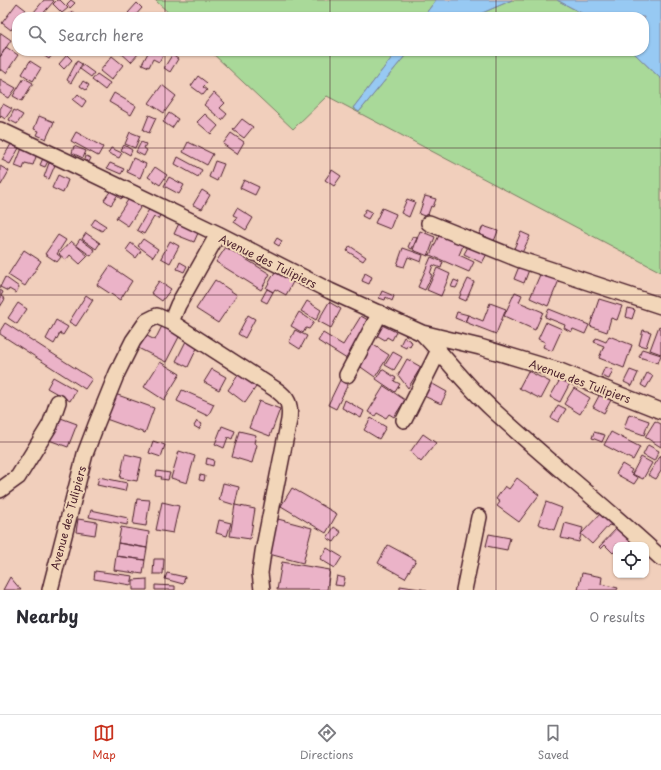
<!DOCTYPE html>
<style>
body{margin:0;font-family:"Playpen Sans",sans-serif;background:#f2f2f3;color:#2b2b33}
.controls{position:absolute;right:12px;bottom:12px;display:grid;overflow:hidden;border-radius:8px;box-shadow:0 1px 3px #0004}
.controls button{width:36px;height:36px;display:grid;place-items:center;padding:0;border:0;border-bottom:1px solid #e1e1e2;background:#fff;color:#2b2b33;font:20px sans-serif}
.list{margin:0;padding:0;list-style:none}
h2{display:flex;justify-content:space-between;align-items:center;height:52px;margin:0;padding:0 16px;font-size:17px}
h2 small{font-size:13px;font-weight:400;color:#7c7c81}
.icon{flex:none;width:22px;height:22px;fill:none;stroke:currentColor;stroke-width:2;stroke-linecap:round;stroke-linejoin:round}
.map{position:relative;flex:none;width:661px;height:590px;overflow:hidden}
.search{position:absolute;background:#fff;box-shadow:0 1px 3px #0004;left:12px;right:12px;top:12px;height:44px;display:flex;align-items:center;gap:10px;box-sizing:border-box;padding:0 14px;border-radius:16px;color:#7c7c81;font-size:15px}
.sheet{height:124px;background:#fff}
nav{display:flex;justify-content:space-around;align-items:center;box-sizing:border-box;height:56px;border-top:1px solid #e1e1e2;background:#fff;font-size:11px;color:#7c7c81}
nav a{display:grid;justify-items:center;gap:2px}
nav .on{color:#c8321e}
.map>svg:first-child{display:block}
.green{fill:#a9d999;stroke:#7a7c62}
.water{fill:#97c9f3;stroke:#7885a3}
.building{fill:#ebb3c8;stroke:#4a1f2b}
.lines{fill:none;stroke-linecap:round;stroke-linejoin:round}
.minor-casing{stroke:#4a1f2b;stroke-width:18}
.minor{stroke:#f2d6b9;stroke-width:15}
.grid{fill:none;stroke:#4a1f2b;stroke-width:1;stroke-opacity:0.55}
.labels{text-anchor:middle;dominant-baseline:central;stroke-width:4;stroke-linejoin:round;paint-order:stroke}
.street-label{font-size:11px;fill:#4a1f2b;stroke:#f2d6b9}
</style>
<div class="map">
<svg width="661" height="590" viewBox="0 0 661 590">
<rect width="100%" height="100%" fill="#f1cfbc"/>
<filter id="ink" filterUnits="userSpaceOnUse"><feTurbulence type="fractalNoise" baseFrequency=".025" numOctaves="2"/><feDisplacementMap in="SourceGraphic" scale="8" xChannelSelector="R" yChannelSelector="G"/><feConvolveMatrix kernelMatrix="1 2 1 2 8 2 1 2 1" color-interpolation-filters="sRGB"/></filter>
<g filter="url(#ink)">
<path class="green" d="M155 0H436L423 17H173Z
M512 0H557L589 17H473Z
M210 51H397L353 108 359 112 409 51H632L661 79V272L327 96 293 129Z"/>
<path class="water" d="M436 0H512L473 17H423Z
M557 0H661V79L632 51H644V17H589Z
M397 51H409L359 112 353 108Z"/>
<path class="building" d="M44 0H52L54 1 40 17 34 12Z
M57 0H60L68 8 62 13 53 4Z
M71 0 75 3 70 8 67 4Z
M17 3 26 10 21 17H17V22L11 30 2 23Z
M137 3 142 8 134 17H133L128 13Z
M72 11 79 17H67Z
M1 33 11 40 0 57V35Z
M6 47 18 55 6 73 1 69 0 71V57Z
M46 51H55L49 59 43 55Z
M119 51H137L139 53 131 62Z
M149 51H165L159 62 153 59 149 67 142 64Z
M67 55 72 60 64 69 59 64Z
M172 55 178 59 170 72 164 68Z
M112 56 123 65 111 80 100 71Z
M30 61 41 68 33 81 22 74Z
M77 61 82 64 71 83 67 80Z
M83 65 94 73 91 77 80 69Z
M97 74 110 83 105 90 92 80Z
M198 76 207 83 203 87 207 90 203 95 191 86Z
M24 78 33 83 22 101 13 96Z
M0 79 16 88 9 98 0 93Z
M83 81 89 85 86 90 80 86Z
M162 85 176 96 164 113 149 103Z
M114 93 136 106 131 115 109 102Z
M214 93 225 103 220 108 227 114 222 120 204 105Z
M78 94 86 101 82 107 73 100Z
M3 104 12 109 5 119 1 116 0 118V109Z
M14 110 23 115 17 124 9 120Z
M169 113 178 119 172 128 163 122Z
M205 114 218 126 211 134 197 122Z
M149 115 156 118 149 133 143 130Z
M39 116 54 122 46 139 37 135 39 131 34 129Z
M242 119 253 127 244 138 233 130Z
M76 132 103 147 98 156 71 141Z
M130 132 140 136 135 148 125 144Z
M231 133 244 142 237 154 223 144Z
M141 142 146 144 144 148 147 150 144 156 136 152Z
M188 142 213 154 207 165 183 152Z
M11 144 19 148 10 164 2 160Z
M124 145 132 150 130 155 121 150Z
M74 146 86 151 83 158 72 153Z
M22 148 37 154 33 165 25 163 23 169 15 166Z
M111 148 122 153 119 158 108 153Z
M44 156 49 159 45 167 40 165Z
M86 156 91 158 89 162 85 160Z
M178 157 202 170 198 177 175 164Z
M133 158 146 164 140 178 127 172Z
M215 161 224 164 217 181 209 177Z
M49 163 55 165 49 179 44 177Z
M110 163 124 169 121 174 107 168Z
M0 166 9 171 1 185H0Z
M155 167 167 175 160 185 148 177Z
M332 170 341 176 334 186 325 180Z
M58 175 68 180 63 193 52 188Z
M169 177 184 185 179 194 164 186Z
M244 180 259 187 255 195 240 188Z
M114 186 125 194 121 199 117 196 111 205 104 200Z
M202 190 210 195 202 209 193 205Z
M132 194 144 202 128 226 116 218Z
M425 196 436 199 433 207 431 206 427 217 419 214Z
M407 199 415 202 409 217 401 213Z
M151 206 162 212 158 219 154 217 144 234 137 230Z
M237 208 253 218 246 230 234 222 237 217 233 215Z
M382 208 396 214 390 229 375 223Z
M366 209 372 212 368 219 362 216Z
M95 219 106 226 102 231 91 225Z
M181 219 198 233 194 242 174 234Z
M483 226 498 231 493 244 486 241 487 237 479 235Z
M420 231 435 237 428 256 413 250Z
M441 231 465 241 459 255 474 262 469 272 430 255Z
M521 232 530 236 521 255 513 251Z
M86 233 100 243 96 249 82 239Z
M58 235 66 240 57 254 61 257 57 262 45 254Z
M413 236 417 238 412 249 408 247Z
M277 238 282 241 279 246 274 243Z
M80 239 95 250 91 256 76 245Z
M143 239 158 249 153 257 138 246Z
M71 241 88 256 80 264 70 255 66 260 59 254Z
M170 241 179 246 170 263 161 258Z
M131 243 141 251 136 258 126 250Z
M470 243 488 252 482 263 464 254Z
M350 246 366 257 363 261 347 251Z
M226 247 270 274 261 290 216 262Z
M403 248 423 255 421 262 408 257 404 267 397 265Z
M24 250 41 261 25 286 8 275Z
M431 257 443 262 441 268 433 265 430 274 432 275 425 290 418 287Z
M180 262 187 266 184 272 177 269Z
M520 264 530 267 524 283 514 279Z
M110 266 132 281 120 300 97 285Z
M437 268 450 274 441 296 427 290Z
M542 270 560 278 548 306 530 298Z
M275 272 293 282 286 295 275 289 273 292 266 288Z
M365 273 372 277 369 284 362 281Z
M5 277 19 287 16 293 9 289 8 291 0 287Z
M468 279 474 282 466 301 459 298Z
M215 280 237 295 218 323 196 309Z
M454 280 459 282 456 288 451 287Z
M159 281 171 289 162 301 151 293Z
M267 289 273 292 267 303 261 300Z
M0 290 3 292 1 296 5 299 0 307Z
M382 291 394 296 392 301 386 297 385 300 379 298Z
M515 292 522 295 519 302 543 312 535 330 504 316Z
M86 295 93 300 76 326 69 322Z
M599 299 622 306 617 320 611 318 607 332 590 326Z
M307 301 321 310 316 320 301 311Z
M329 302 341 309 331 328 318 321Z
M18 303 27 309 17 324 8 318Z
M490 303 506 309 496 334 465 322 468 315 483 321Z
M628 308 635 310 632 319 626 317Z
M549 309 589 325 585 334 573 329 571 332 564 328 565 325 545 317Z
M299 312 314 322 309 329 306 328 303 333 291 326Z
M457 312 468 315 465 322 455 318Z
M248 315 255 319 245 338 238 334Z
M361 316 373 323 350 361 318 341 323 333 343 345Z
M56 320 68 327 63 335 60 333 54 344 46 339Z
M546 322 562 329 552 351 543 347 545 342 538 339Z
M5 323 92 379 85 389 0 334V331Z
M378 323 396 332 392 340 387 337 385 340 373 333Z
M162 326 180 335 166 362 138 348 145 335 155 340Z
M659 326 661 327V354L650 350Z
M295 330 307 336 300 349 289 342Z
M643 330 651 332 646 347 639 345Z
M609 336 632 345 624 368 599 358 604 346 594 342 596 338 606 342Z
M404 337 412 342 410 347 407 345 406 348 400 345Z
M186 341 198 346 188 367 176 361Z
M372 344 389 355 375 377 358 365Z
M642 349 661 355 658 363 639 357Z
M393 352 402 357 394 370 385 365Z
M407 359 421 367 408 388 398 375Z
M160 362 180 374 164 400 144 387Z
M605 367 613 370 609 379 601 376Z
M212 369 226 377 219 390 204 382Z
M382 369 396 378 394 381 400 384 395 392 376 379Z
M630 370 638 373 632 386 624 382Z
M241 371 258 384 245 403 228 390Z
M528 371 550 382 541 399 519 388Z
M647 373 653 376 646 388 641 385Z
M53 377 76 390 70 401 47 388Z
M341 378 349 382 336 409 328 405Z
M561 378 570 383 560 402 550 397Z
M431 383 447 392 441 404 424 396Z
M384 386 405 400 394 417 389 414 386 418 377 413 375 416 368 412Z
M574 388 590 398 580 414 564 404Z
M182 390 214 404 208 416 177 401Z
M115 394 154 408 145 433 106 419Z
M600 394 611 400 604 413 593 407Z
M345 400 364 411 361 418 342 408Z
M259 401 280 409 270 436 249 428Z
M558 405 566 409 558 422 551 418Z
M629 414 649 421 644 435 624 428Z
M58 417 77 424 68 447 49 440Z
M371 418 386 427 379 439 364 430Z
M197 421 202 424 199 429 194 426Z
M655 421 661 424V447L645 437Z
M222 426 235 431 232 439 228 437 224 448 215 444Z
M239 431 256 435 254 443 257 445 252 463 232 457Z
M594 432 605 435 602 442 592 438Z
M611 432 640 447 633 460 604 445Z
M423 434 436 443 421 462 410 452Z
M153 441 165 445 161 457 149 453Z
M648 445 659 451 654 461 643 455Z
M179 451 195 456 187 483 171 478Z
M125 454 142 458 137 481 120 478Z
M661 455V471L656 479 648 475Z
M641 457 652 463 643 479 632 474Z
M207 458 214 460 213 466 206 464Z
M622 464 632 470 630 473 638 478 634 484 616 474Z
M157 471 170 473 168 480 161 479 162 477 156 476Z
M200 475 205 476 204 481 199 480Z
M99 477 127 483 125 491 97 485Z
M517 478 539 495 519 522 497 506 500 502 496 499 505 486 509 489Z
M223 483 239 487 235 505 219 500Z
M292 488 337 514 326 533 281 506Z
M137 499 150 500 146 526 133 524Z
M162 502 179 506 173 533 156 530Z
M546 502 562 508 554 530 538 524Z
M235 505 255 509 250 539 230 536Z
M91 510 128 518 127 525 89 517Z
M604 510 617 521 612 526 609 525 592 544 581 534Z
M78 519 97 522 95 535 76 532Z
M278 519 312 528 303 563 269 554Z
M219 520 231 523 227 536 216 533Z
M565 523 583 528 579 542 561 538Z
M121 527 149 532 147 548 118 543Z
M334 527 341 532 334 542 327 538Z
M617 528 633 543 630 545H616V550L613 553 605 545 601 549 599 547Z
M489 534 510 538 507 550 486 546Z
M118 543 147 548 145 560 116 556Z
M388 545 416 560 405 578 378 563Z
M327 548 342 557 335 568 320 559Z
M116 556 145 560 143 574 114 570Z
M154 559H164L163 574H153Z
M282 562 330 570 327 590H277Z
M95 571 133 576 131 585 94 579Z
M167 573 185 577 183 584 165 579Z
M582 573 602 577 601 584 618 588 617 590H578Z
M337 576 345 578 343 586 335 585Z
M10 577 21 590H3Z
M147 579V590H133V580Z
M155 585 175 586V590H155Z
M400 586 427 590H400Z"/>
<g class="lines">
<defs>
<path id="minor" d="M0 130 68 162 218 234 330 291 422 333 480 347 560 371 661 411
M429 223 518 259 661 306
M171 322 178 305 218 234
M422 333C446 358 466 385 492 409 547 460 606 507 661 558
M347 375 380 313
M404 420 439 350
M0 490 18 477 50 425 58 402
M50 590 85 454 96 425 117 373 133 341 147 321 157 316 171 322 275 389C288 398 291 404 289 420L263 552 260 573 262 590
M464 590 479 517"/>
</defs>
<use href="#minor" class="minor-casing"/>
<use href="#minor" class="minor"/>
</g>
</g>
<path class="grid" d="M165 0V17M330 0V17M496 0V17M165 51V590M330 51V590M496 51V590M0 148H661M0 295H661M0 442H661"/>
<g class="labels">
<g class="street-label">
<text transform="translate(268 261) rotate(26)">Avenue des Tulipiers</text>
<text transform="translate(580 381) rotate(20)">Avenue des Tulipiers</text>
<text transform="translate(68 518) rotate(-75)">Avenue des Tulipiers</text>
</g>
</g>
</svg>
<div class="controls">
<button><svg class="icon" aria-label="locate" viewBox="0 0 24 24"><circle cx="12" cy="12" r="6"/><path d="M12 2v4M12 18v4M2 12h4M18 12h4"/></svg></button>
</div>
<div class="search"><svg class="icon" aria-label="search" viewBox="0 0 24 24"><circle cx="10" cy="10" r="6"/><path d="M15 15l6 6"/></svg>Search here</div>
</div>
<section class="sheet">
<h2>Nearby<small>0 results</small></h2>
<ul class="list">
</ul>
</section>
<nav>
<a class="on"><svg class="icon" aria-label="map" viewBox="0 0 24 24"><path d="M3 6l6-2 6 2 6-2v14l-6 2-6-2-6 2zM9 4v14M15 6v14"/></svg>Map</a>
<a><svg class="icon" aria-label="directions" viewBox="0 0 24 24"><path d="M12 3l9 9-9 9-9-9zM9 14v-3h6M13 9l2 2-2 2"/></svg>Directions</a>
<a><svg class="icon" aria-label="saved" viewBox="0 0 24 24"><path d="M7 4h10v16l-5-4-5 4z"/></svg>Saved</a>
</nav>
